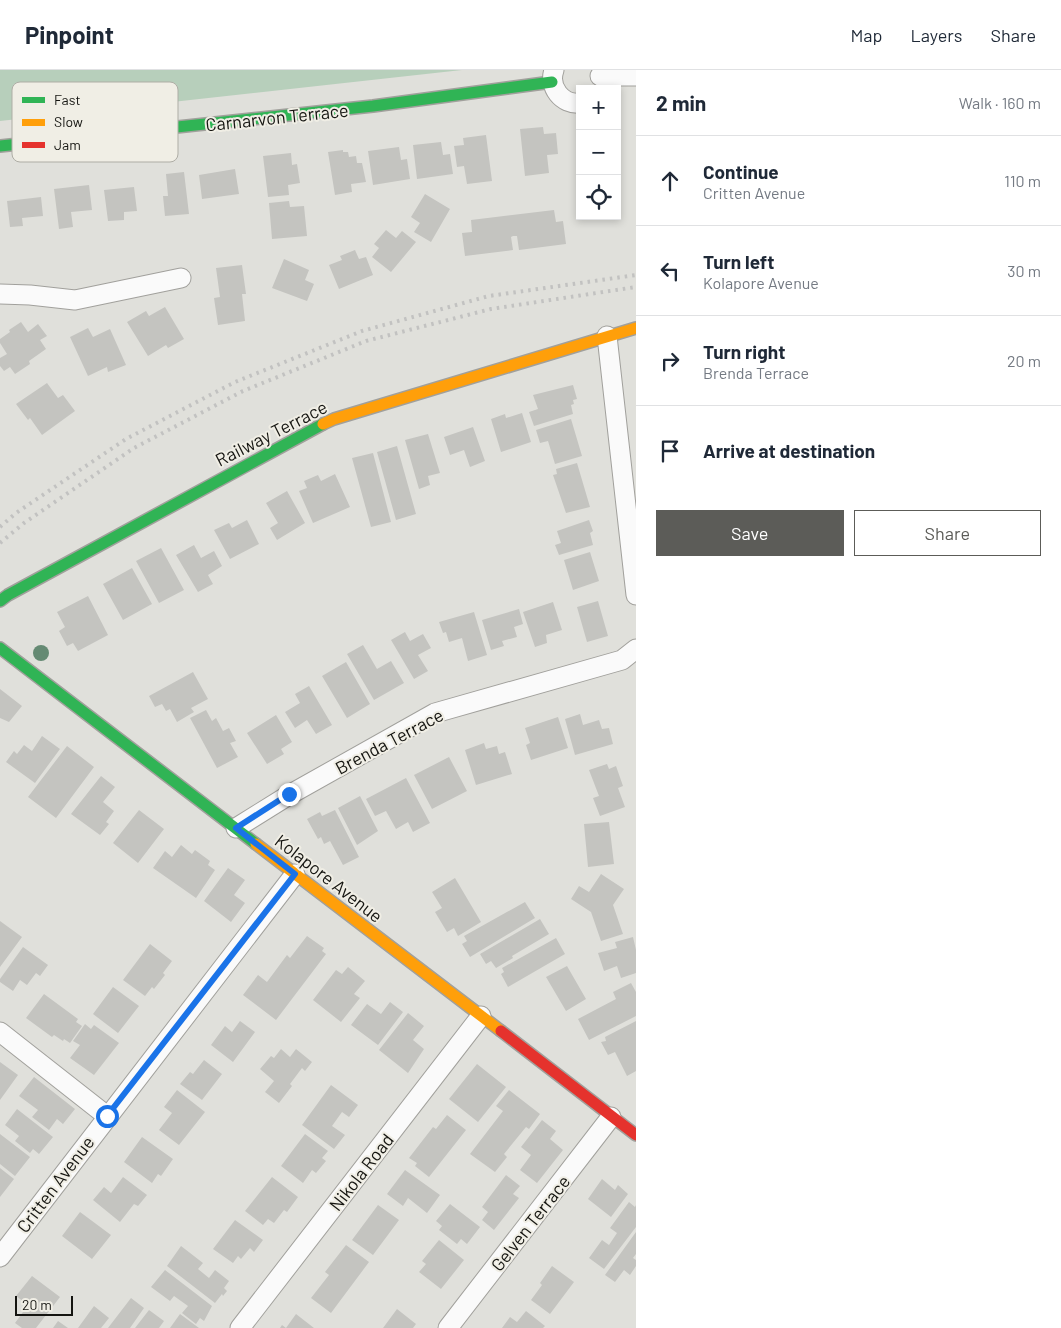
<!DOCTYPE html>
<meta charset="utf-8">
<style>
body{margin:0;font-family:Barlow,sans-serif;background:#f6f6f7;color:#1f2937}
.controls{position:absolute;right:15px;top:15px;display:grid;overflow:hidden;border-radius:0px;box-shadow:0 2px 8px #0003}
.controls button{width:45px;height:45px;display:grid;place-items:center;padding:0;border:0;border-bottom:1px solid #e0e1e3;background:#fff;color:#1f2937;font:25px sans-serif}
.scale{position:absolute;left:15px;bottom:12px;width:58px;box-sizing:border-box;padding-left:5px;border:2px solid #151511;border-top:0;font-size:14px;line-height:18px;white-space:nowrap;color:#151511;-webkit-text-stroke:4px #f0eee5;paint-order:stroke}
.stop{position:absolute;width:15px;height:15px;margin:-11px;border:4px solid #1a73e8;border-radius:50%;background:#fff}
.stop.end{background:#1a73e8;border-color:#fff;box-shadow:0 1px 5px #0008}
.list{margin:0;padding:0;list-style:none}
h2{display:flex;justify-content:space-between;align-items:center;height:65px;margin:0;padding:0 20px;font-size:21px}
h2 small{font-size:16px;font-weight:400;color:#747a83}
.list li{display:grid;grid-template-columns:32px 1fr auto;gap:15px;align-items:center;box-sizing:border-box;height:90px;padding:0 20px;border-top:1px solid #e0e1e3}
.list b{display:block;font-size:19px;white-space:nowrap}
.list p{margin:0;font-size:16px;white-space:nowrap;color:#747a83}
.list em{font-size:16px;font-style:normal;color:#747a83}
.actions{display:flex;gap:10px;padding:15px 20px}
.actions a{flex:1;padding:11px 0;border:1px solid #5c5c58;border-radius:0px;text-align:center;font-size:18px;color:#5c5c58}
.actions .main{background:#5c5c58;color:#fff}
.icon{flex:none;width:28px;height:28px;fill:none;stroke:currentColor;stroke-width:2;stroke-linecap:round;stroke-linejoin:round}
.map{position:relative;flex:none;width:636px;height:1258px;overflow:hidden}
header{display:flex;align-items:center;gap:30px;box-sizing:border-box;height:70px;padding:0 25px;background:#fff;border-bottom:1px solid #e0e1e3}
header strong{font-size:24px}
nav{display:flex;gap:28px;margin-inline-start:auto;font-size:18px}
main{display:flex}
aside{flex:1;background:#fff}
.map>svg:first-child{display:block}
.green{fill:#b7cfbb}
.building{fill:#c4c4c0}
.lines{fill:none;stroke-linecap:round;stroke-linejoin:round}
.street-casing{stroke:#a1a09c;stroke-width:21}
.fast-casing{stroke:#a1a09c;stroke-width:14}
.slow-casing{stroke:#a1a09c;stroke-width:14}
.jam-casing{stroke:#a1a09c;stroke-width:14}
.street{stroke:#fafafa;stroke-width:19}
.fast{stroke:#30b455;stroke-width:11}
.slow{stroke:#ff9f0a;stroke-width:11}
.jam{stroke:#e5322d;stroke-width:11}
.rail{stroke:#c2c2c1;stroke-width:4;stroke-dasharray:2.5 5;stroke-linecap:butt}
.tree{fill:#658a73}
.route{stroke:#1a73e8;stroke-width:6}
.labels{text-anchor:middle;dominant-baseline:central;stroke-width:4;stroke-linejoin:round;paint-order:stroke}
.street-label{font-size:18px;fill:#151511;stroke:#f0eee5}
.key{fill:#f0eee5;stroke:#aeada5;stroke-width:1}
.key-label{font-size:14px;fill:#151511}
</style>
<header>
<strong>Pinpoint</strong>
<nav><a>Map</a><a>Layers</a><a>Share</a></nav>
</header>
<main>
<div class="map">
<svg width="636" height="1258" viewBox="0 0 636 1258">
<rect width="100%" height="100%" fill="#e0e0db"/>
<path class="green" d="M0 0H462L0 51Z"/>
<path class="building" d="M543 57 544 64 556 63 558 84 547 85 549 103 525 106 520 59Z
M486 65 492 111 467 114 464 96 457 97 454 76 464 75 463 68Z
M441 72 443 85 450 84 453 104 417 109 413 75Z
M399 77 401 90 407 89 410 109 373 115 368 81Z
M343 80V82H348L349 87 356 86 357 93H362L366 112 351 114 352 122 335 125 328 82Z
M291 83 292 95 297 94 300 113 288 115 289 125 268 127 263 86Z
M235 99 239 124 202 129 199 105Z
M184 102 189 144 165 146 163 126H168L166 104Z
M89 115 92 140 71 142 73 157 59 159 54 119Z
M134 117 137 141 124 142V150L108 151 104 120Z
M425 124 450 139 431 172 414 162 420 153 411 147Z
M41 127 43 146 22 148 23 156 10 157 7 131Z
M289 131 290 137 304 136 307 166 272 169 269 133Z
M554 140 556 152 563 151 566 174 519 180 517 166H513L511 167 513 180 465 186 462 163 472 162 471 150Z
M386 160 396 168 402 161 416 172 391 202 372 187 379 178 374 174Z
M355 180 359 189 366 187 373 205 339 219 329 195 342 190 340 186Z
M284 189 309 200 305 210 314 214 307 231 272 218Z
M242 195 246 224H242L245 251 218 255 214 228 220 227 216 198Z
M165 237 184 269 168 278 166 275 148 286 127 252 146 241 149 246Z
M21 252 28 262 38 254 47 266 40 270 46 279 29 291 30 294 15 304 10 297 4 301 0 296V288L7 284 0 273V269L10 262 9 260Z
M88 258 93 267 110 259 126 295 108 302 107 297 88 306 70 267Z
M47 313 58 328 63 325 75 341 42 365 30 348 28 350 16 334Z
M573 315 577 329 573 330 574 334 571 335 573 344 534 356 529 342 538 339 533 325Z
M522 343 531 372 501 382 491 349 505 344 506 348Z
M571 349 582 386 555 394 548 371 540 373 536 360Z
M473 357 485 391 470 397 464 380 450 385 444 367Z
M428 364 440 403 428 406 430 415 419 419 405 370Z
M397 376 416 444 396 450 377 382Z
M373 383 391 452 371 457 352 388Z
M577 393 590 437 566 443 553 405 557 404 556 399Z
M335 404 350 437 313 453 299 421 307 418 304 411 318 405 321 411Z
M287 421 305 453 277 470 270 458 278 453 266 433Z
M247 450 259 474 230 489 214 460 229 453 232 458Z
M589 450 593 461 590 463 593 475 559 485 555 475 561 473 557 461Z
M194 475 201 488 214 481 222 496 208 505 213 514 198 522 176 485Z
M161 478 184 520 159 533 136 491Z
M590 482 599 511 573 520 564 490Z
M132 498 152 534 123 550 103 514Z
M88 526 108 565 78 581 73 573 67 576 59 561 65 557 57 542Z
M598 531 608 566 587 572 577 537Z
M553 532 562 560 546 565 547 573 535 577 523 542Z
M519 539 523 554 514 557 517 567 502 571 504 576 491 580 482 550Z
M474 542 487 585 468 591 462 568 449 572 446 562 443 563 439 552Z
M405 562 410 571 423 564 431 578 418 585 428 601 414 609 391 570Z
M363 575 377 599 391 591 404 613 374 630 347 584Z
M346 592 370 634 347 648 322 606Z
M193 602 208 629 191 638 194 642 177 652 170 639 166 641 162 634 155 637 149 626Z
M309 616 332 655 316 664 307 650 295 658 285 642 300 633 295 624Z
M0 619 22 636 9 652 0 648Z
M206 640 212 651 216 648 223 661 229 658 236 671 230 673 238 687 217 698 190 648Z
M580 644 583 655 599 650 602 659 609 658 613 674 575 685 565 649Z
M276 645 292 672 281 679 284 684 267 694 247 663Z
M558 647 568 678 531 690 526 675 530 673 525 658Z
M42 666 60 679 35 713 6 692 14 681 17 684 24 675 32 681Z
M484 673 486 679 497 676 499 684 505 682 512 704 476 715 465 680Z
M67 676 94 697 56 748 28 727Z
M449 687 467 721 432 739 414 705Z
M607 694 609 699 616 696 623 716 618 718 625 737 600 746 593 728 599 726 589 700Z
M101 706 115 717 103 732 114 741 106 752 109 754 100 765 71 744Z
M406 708 430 753 413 762 408 752 396 759 386 741 375 746 366 729Z
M360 726 378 761 357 775 338 738Z
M139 740 164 759 138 793 113 773Z
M335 740 359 787 343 795 330 771 324 774 321 767 318 769 307 749 320 742 322 746Z
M609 752 614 794 588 797 584 754Z
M181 775 192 784 195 780 210 791 208 795 215 800 196 828 153 798 165 781 172 787Z
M228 798 245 810 234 825 245 833 231 852 204 831Z
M601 804 624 819 613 835 623 864 601 871 591 842 571 829 579 816 589 822Z
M455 808 481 852 458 866 454 858 447 862 435 842 442 838 432 822Z
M525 832 535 848 470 887 462 874 467 871 464 866Z
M540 849 549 864 512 886 513 888 496 898 491 891 486 894 480 884Z
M0 851 22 867 0 897Z
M307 866 324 878 322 881 326 884 276 950 243 925 258 905 267 912 287 885 290 888Z
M633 867 636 880V903L621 908 617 896 604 901 598 883 617 878 615 872Z
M556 868 565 884 508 917 501 904 504 902 502 898Z
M150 874 172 891 163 903 165 905 154 919 152 917 145 926 123 910Z
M23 877 48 895 40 906 36 903 27 915 20 910 13 921 0 912V909Z
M567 896 586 929 566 941 546 907Z
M348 897 365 911 354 924 360 928 341 952 313 930 336 900 342 904Z
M631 913 636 922V946L589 970 578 949 616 929 613 922Z
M113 917 139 936 118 963 93 944Z
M44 924 78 949 76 952 82 956 70 973 64 969 63 971 54 965 52 967 26 948Z
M390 932 403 942 378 975 351 955 367 934 381 944Z
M408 943 424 956 413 970 424 979 408 1003 379 980Z
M240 951 255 962 233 992 211 975 225 956 232 962Z
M636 951V1001L627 1006 615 982 608 985 601 972 606 971 605 967Z
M85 954 91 959 94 955 119 973 94 1005 70 988 80 975 73 971Z
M281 979 290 987 296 979 312 992 305 1001 302 998 290 1014 292 1016 279 1033 265 1022 274 1011 260 999 271 986 274 988Z
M204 990 222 1004 202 1030 180 1014 190 1002 193 1004Z
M0 992 18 1005 0 1030Z
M477 994 506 1017 478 1052 449 1029Z
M34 1007 75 1039 63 1054 57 1049 49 1060 32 1047 38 1040 19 1026Z
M331 1015 358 1035 349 1047 342 1042 332 1056 345 1065 334 1079 302 1055Z
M177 1020 205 1042 179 1075 159 1060 172 1043 164 1037Z
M509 1020 540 1044 529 1059 526 1057 504 1084 507 1087 495 1102 470 1084 503 1041 496 1036Z
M17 1039 53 1067 39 1084 33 1079 30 1083 15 1071 19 1066 5 1055Z
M447 1045 466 1060 429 1107 415 1096 417 1093 409 1088 433 1057 436 1059Z
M542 1050 556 1061 550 1069 563 1080 537 1113 520 1100 531 1085 521 1077Z
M0 1064 30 1087 15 1106 0 1094Z
M305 1064 328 1081 322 1088 326 1091 316 1103 312 1100 303 1113 281 1096Z
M142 1067 173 1089 161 1106 158 1104 152 1113 124 1092Z
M0 1098 14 1109 0 1127Z
M405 1100 440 1125 427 1143 408 1128 403 1136 387 1124Z
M506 1105 520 1116 513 1124 519 1128 494 1160 482 1150 488 1142 482 1137Z
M123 1107 147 1125 138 1136 134 1134 120 1152 93 1130 104 1117 111 1123Z
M272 1107 298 1127 287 1142 284 1140 274 1153 268 1149 263 1155 245 1141Z
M602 1109 615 1120 618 1115 628 1124 611 1147 588 1129Z
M629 1132 635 1137 636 1135V1157L604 1199 589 1188 602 1170 609 1175 617 1163 610 1158Z
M450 1134 480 1157 467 1174 461 1169 457 1174 439 1160 442 1156 436 1151Z
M378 1135 399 1150 373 1185 352 1170Z
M80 1142 111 1165 92 1189 62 1166Z
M235 1150 263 1170 254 1182 250 1178 241 1189 238 1186 233 1193 213 1179Z
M636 1162V1184L633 1188 636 1190V1196L630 1205 624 1200 615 1212 605 1205Z
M439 1170 464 1190 441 1219 419 1202 426 1194 422 1191Z
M346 1175 369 1192 331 1243 311 1228 329 1205 325 1202Z
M181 1176 203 1193 198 1199 209 1208 215 1200 229 1211 224 1218 227 1221 223 1226 222 1224 215 1233 167 1196Z
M552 1196 574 1212 550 1244 531 1230 542 1215 540 1213Z
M165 1200 212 1236 204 1251 200 1248 196 1254 182 1243 188 1236 174 1226 170 1231 151 1217Z
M32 1206 60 1227 36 1258H22L15 1253 28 1235 16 1226Z
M131 1228 144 1238 130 1258H108Z
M94 1236 109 1248 101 1258H78Z
M397 1239 416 1254 413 1258H383Z
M149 1240 164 1251 159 1258H135Z
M526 1241 545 1256 543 1258H502L510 1247 517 1252Z
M180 1244 199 1258H170Z
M296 1244 314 1258H280L282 1255 286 1258Z
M58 1251 68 1258H53Z"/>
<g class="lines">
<defs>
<path id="street" d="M554 0C548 17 562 35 580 33
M600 6H636
M0 224 30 225 75 230 181 208
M607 266 636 525
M236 758 289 725 435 643 622 590 636 579
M0 962 107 1046
M0 1187 295 804
M240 1258 481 946
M448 1258 611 1047"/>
<path id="fast" d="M0 76 373 36 552 12
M0 531 8 525 323 354
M0 578 256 774"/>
<path id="slow" d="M323 354 334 349 636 258
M256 774 501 961"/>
<path id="jam" d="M501 961 636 1065"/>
</defs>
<use href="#street" class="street-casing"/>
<use href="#fast" class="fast-casing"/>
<use href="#slow" class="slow-casing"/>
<use href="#jam" class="jam-casing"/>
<use href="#street" class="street"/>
<use href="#fast" class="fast"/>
<use href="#slow" class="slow"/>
<use href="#jam" class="jam"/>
<path class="rail" d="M0 457 16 443 126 369 235 312 362 261 489 226 636 205
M0 473 24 453 134 378 243 321 366 271 491 239 636 217"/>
</g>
<circle class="tree" cx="41" cy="583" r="8"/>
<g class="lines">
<path class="route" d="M107 1046 295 804 236 758 289 724"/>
</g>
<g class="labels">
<g class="street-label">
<text transform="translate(277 47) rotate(-6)">Carnarvon Terrace</text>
<text transform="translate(271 363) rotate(-27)">Railway Terrace</text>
<text transform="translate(389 671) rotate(-28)">Brenda Terrace</text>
<text transform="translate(329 808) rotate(38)">Kolapore Avenue</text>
<text transform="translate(361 1102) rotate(-52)">Nikola Road</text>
<text transform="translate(55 1114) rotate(-53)">Critten Avenue</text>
<text transform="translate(530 1153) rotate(-52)">Gelven Terrace</text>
</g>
</g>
<rect x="12" y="12" width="166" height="80" rx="8" class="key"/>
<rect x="22" y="27" width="23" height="6" fill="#30b455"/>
<rect x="22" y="49" width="23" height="7" fill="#ff9f0a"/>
<rect x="22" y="72" width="23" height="6" fill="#e5322d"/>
<g class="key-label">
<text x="54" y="35">Fast</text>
<text x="54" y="57">Slow</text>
<text x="54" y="80">Jam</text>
</g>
</svg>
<div class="controls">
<button>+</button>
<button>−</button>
<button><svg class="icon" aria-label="locate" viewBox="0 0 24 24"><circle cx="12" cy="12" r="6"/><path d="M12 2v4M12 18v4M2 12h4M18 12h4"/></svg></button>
</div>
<div class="scale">20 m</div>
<div class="stop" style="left:107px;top:1046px"></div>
<div class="stop end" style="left:289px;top:724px"></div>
</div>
<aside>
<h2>2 min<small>Walk · 160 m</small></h2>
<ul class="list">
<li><svg class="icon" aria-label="ahead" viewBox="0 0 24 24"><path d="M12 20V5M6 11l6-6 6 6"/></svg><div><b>Continue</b><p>Critten Avenue</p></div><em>110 m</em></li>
<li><svg class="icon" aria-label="left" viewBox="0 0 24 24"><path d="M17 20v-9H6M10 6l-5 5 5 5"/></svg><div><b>Turn left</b><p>Kolapore Avenue</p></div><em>30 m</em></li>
<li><svg class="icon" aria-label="right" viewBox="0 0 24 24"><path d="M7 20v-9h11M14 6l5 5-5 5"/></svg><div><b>Turn right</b><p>Brenda Terrace</p></div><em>20 m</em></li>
<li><svg class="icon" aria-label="arrive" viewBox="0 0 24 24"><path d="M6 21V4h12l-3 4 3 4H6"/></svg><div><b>Arrive at destination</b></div></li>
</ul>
<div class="actions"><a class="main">Save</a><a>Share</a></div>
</aside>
</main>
